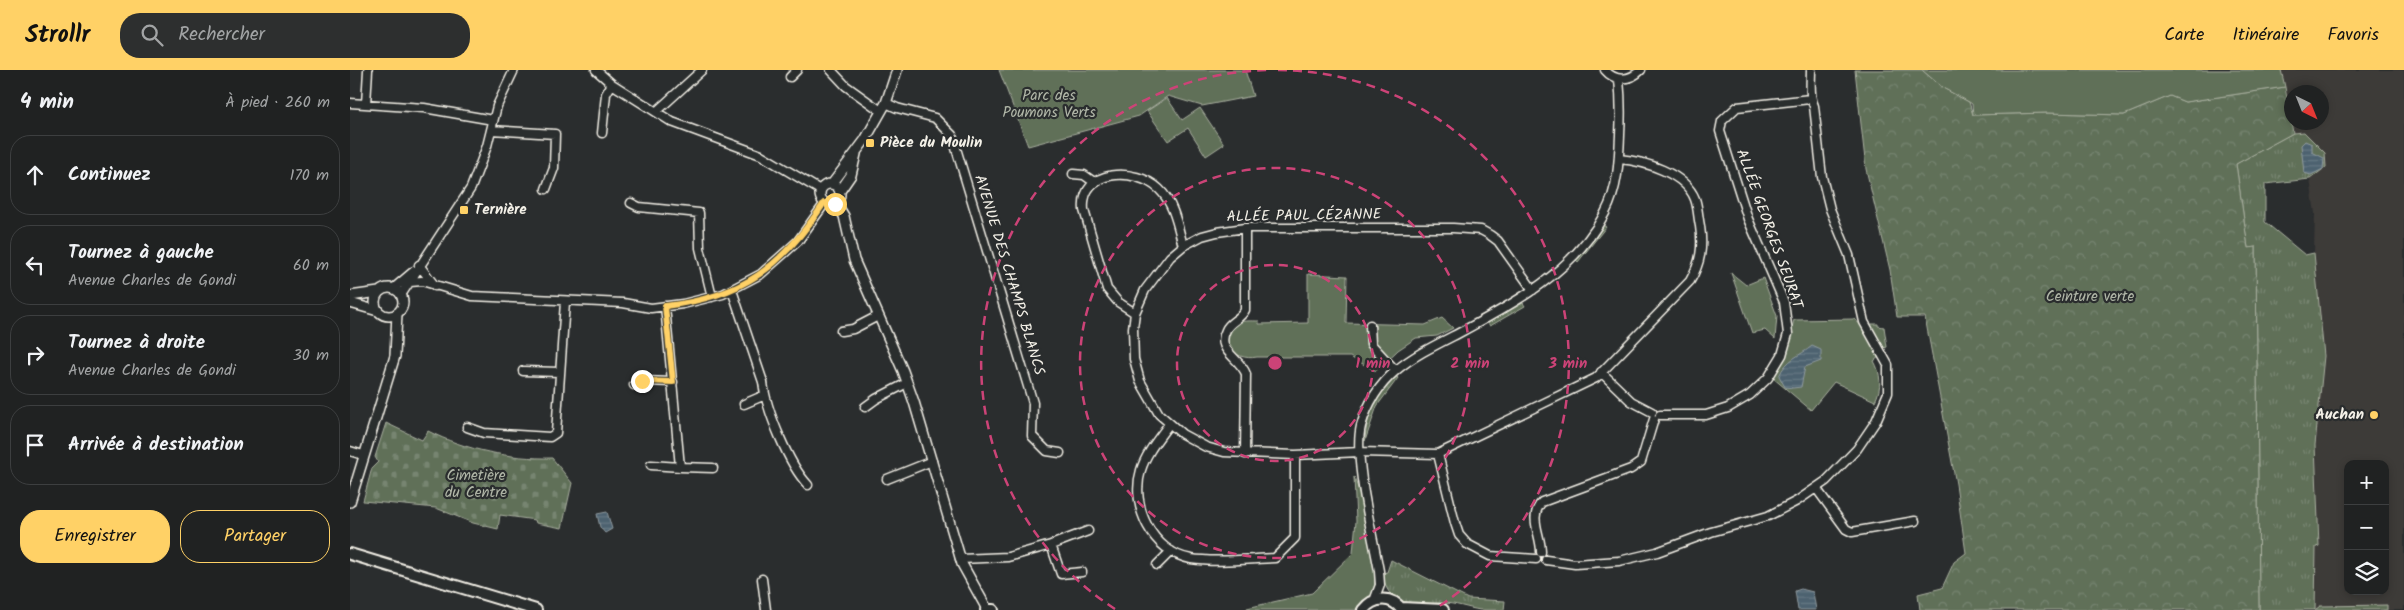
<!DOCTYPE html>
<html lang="fr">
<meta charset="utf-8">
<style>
body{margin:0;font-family:Kalam,sans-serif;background:#2d2f2f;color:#f1f3f6}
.controls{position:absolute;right:15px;bottom:15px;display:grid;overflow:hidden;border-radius:10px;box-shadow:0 2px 8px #0003}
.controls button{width:45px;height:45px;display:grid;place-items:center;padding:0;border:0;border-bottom:1px solid #3d3f40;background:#202222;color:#f1f3f6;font:25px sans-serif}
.compass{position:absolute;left:1934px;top:15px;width:45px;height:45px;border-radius:50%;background:#202222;box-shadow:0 2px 8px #0003;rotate:137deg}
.stop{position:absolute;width:15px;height:15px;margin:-11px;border:4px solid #ffd166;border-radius:50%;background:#fff}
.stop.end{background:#ffd166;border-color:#fff;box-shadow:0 1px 5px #0008}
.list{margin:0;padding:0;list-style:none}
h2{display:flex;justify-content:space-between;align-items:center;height:65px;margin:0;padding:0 20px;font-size:21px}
h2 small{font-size:16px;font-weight:400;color:#a2a4a5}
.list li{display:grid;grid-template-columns:32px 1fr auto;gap:15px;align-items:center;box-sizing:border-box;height:80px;margin:0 10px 10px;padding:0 10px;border:1px solid #3d3f40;border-radius:20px}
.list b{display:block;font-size:19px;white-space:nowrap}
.list p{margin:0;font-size:16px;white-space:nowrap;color:#a2a4a5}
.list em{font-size:16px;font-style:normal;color:#a2a4a5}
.actions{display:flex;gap:10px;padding:15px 20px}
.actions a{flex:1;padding:11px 0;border:1px solid #ffd166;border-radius:20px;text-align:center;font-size:18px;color:#ffd166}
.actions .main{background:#ffd166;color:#111}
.icon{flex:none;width:28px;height:28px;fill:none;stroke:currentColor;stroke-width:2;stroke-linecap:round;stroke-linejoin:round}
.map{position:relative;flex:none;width:2054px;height:540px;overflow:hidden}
header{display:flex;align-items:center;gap:30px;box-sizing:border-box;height:70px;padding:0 25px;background:#ffd166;color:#111}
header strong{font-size:24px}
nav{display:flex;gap:28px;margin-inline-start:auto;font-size:18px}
.search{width:350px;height:45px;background:#2d2f2f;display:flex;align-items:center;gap:12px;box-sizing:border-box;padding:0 18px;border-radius:20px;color:#a2a4a5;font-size:19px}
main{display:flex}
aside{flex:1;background:#202222}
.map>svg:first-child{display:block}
.built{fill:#3e3a39;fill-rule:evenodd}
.grass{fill:url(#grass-tufts);stroke:#aab0a0}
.forest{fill:url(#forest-crowns);stroke:#aab0a0}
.cemetery{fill:url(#cemetery-stones);stroke:#aab0a0}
.park{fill:#607059;stroke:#aab0a0}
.water{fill:url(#water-rules);stroke:#909ba0}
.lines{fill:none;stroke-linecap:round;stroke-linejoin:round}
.minor-casing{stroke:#f4f1e8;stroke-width:11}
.tertiary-casing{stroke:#f4f1e8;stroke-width:12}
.secondary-casing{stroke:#f4f1e8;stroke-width:14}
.minor{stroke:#2a2d2e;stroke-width:8}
.tertiary{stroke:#2a2d2e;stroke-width:9}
.secondary{stroke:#2a2d2e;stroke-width:10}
.route{stroke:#ffd166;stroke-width:6}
.ring{fill:none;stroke:#cc4377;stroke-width:2.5;stroke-dasharray:9 6}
.poi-dot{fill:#ffd166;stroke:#2a2d2e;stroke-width:2}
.labels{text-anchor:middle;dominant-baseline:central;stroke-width:4.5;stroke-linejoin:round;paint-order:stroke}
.park-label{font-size:15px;fill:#b1b7a8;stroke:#2a2d2e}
.poi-label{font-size:15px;font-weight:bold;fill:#f4f1e8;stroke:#2a2d2e;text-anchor:start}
.street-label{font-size:15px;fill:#f4f1e8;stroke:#2a2d2e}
.centre{fill:#cc4377;stroke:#2a2d2e;stroke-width:2.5}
.ring-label{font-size:15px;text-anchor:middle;font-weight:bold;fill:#cc4377;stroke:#2a2d2e;stroke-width:4.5;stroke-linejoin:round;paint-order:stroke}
</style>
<header>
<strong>Strollr</strong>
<div class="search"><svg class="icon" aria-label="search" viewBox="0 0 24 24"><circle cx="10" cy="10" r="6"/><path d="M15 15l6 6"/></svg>Rechercher</div>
<nav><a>Carte</a><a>Itinéraire</a><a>Favoris</a></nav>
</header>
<main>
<aside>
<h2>4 min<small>À pied · 260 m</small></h2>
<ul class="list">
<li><svg class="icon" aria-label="ahead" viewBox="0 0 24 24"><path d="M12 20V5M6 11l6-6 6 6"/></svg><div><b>Continuez</b></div><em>170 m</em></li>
<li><svg class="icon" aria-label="left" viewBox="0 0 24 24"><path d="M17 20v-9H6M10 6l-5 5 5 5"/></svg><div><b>Tournez à gauche</b><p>Avenue Charles de Gondi</p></div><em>60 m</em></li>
<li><svg class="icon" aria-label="right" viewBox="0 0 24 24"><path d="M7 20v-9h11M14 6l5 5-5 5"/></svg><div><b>Tournez à droite</b><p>Avenue Charles de Gondi</p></div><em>30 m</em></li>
<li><svg class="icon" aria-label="arrive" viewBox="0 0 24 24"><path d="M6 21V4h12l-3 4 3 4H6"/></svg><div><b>Arrivée à destination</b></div></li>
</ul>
<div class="actions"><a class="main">Enregistrer</a><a>Partager</a></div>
</aside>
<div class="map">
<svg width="2054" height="540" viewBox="0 0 2054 540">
<defs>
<pattern id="grass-tufts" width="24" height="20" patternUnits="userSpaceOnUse" patternTransform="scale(1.25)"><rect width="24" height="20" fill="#607059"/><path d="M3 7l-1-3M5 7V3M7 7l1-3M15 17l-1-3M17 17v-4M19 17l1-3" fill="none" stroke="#778571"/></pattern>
<pattern id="forest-crowns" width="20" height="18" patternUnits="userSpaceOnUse" patternTransform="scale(1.25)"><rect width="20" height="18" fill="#607059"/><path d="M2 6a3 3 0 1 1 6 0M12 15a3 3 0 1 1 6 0" fill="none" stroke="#778571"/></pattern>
<pattern id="cemetery-stones" width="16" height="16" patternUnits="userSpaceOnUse" patternTransform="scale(1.25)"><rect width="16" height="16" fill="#607059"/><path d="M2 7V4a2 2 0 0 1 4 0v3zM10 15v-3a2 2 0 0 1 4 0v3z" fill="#778571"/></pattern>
<pattern id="water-rules" width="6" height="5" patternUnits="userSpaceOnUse" patternTransform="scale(1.25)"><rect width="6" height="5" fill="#4d6270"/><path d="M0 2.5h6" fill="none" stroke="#677984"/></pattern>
</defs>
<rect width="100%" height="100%" fill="#2a2d2e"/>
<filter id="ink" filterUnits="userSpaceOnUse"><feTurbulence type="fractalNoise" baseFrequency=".02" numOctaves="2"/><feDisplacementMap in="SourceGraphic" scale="10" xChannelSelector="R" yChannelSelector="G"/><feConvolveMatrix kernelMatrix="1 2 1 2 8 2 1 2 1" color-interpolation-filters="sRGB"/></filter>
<g filter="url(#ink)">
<path class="built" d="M1931 0H2054V540H1965L1966 477 1969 476 1965 375 1974 286 1964 183 1965 143 1960 109 1976 97 1954 62 1943 63 1942 53 1972 52V22H1942L1941 50ZM1998 394H2035V521H1998Z"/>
<path class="grass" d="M1954 62 1975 83 1976 97 1960 109 1915 114V152L1955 185 1964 183 1974 286 1965 375 1969 476 1966 477 1965 540H1909L1906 177 1898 178 1886 94 1943 63Z
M1253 155 1256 157 1228 192 1225 189Z
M1173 233 1175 236 1140 256 1138 253Z
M1519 254H1528V256L1534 257 1537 277 1534 278Z
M1045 305 1048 308 1027 336 1015 371C1016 345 1028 323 1045 305Z
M1041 490 1118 529 1155 531 1154 540C1146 540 1138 540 1130 540 1118 538 1105 533 1092 533 1067 534 1035 538 1033 503L1037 502Z
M2037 535V540H1965L1970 536Z"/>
<path class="forest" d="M1505 0H1572L1593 18 1619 32 1623 45 1697 43 1774 45 1820 26 1835 32 1935 17 1943 63 1886 94 1898 178 1906 177 1909 540H1570L1568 524 1592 518 1604 492 1616 483 1606 414 1575 247H1547L1540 200 1516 99Z"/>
<path class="cemetery" d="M36 353 72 370 78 361C115 380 161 389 202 388L222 413 212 458 186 453 185 450 150 445 148 459 123 453 86 438 13 431 22 398 28 392 25 387Z"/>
<path class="park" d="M649 0H895L903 26 852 36 818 26 789 46 678 76Z
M1572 0H1931L1935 17 1835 32 1820 26 1774 45 1697 43 1623 45 1622 34 1619 32 1593 18Z
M817 28 832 50 850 38 874 74 856 86 838 58 818 71 797 41Z
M1381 203 1396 215 1413 208 1427 246 1425 269 1415 260 1402 263Z
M958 204 997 206 996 253 1075 255 1092 248 1103 258 1087 266 1066 268 1048 280 1026 301 1000 287H907C883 292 864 268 885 254 892 250 902 251 909 251V254L958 253Z
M1504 249 1511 255 1530 286 1524 291C1531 303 1532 318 1525 331L1484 312 1461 340 1423 308 1433 291 1444 250Z
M1004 407C1012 426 1032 508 1022 525 1018 530 1010 535 1005 540H897V538L962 523 1003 483 1006 451Z"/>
<path class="water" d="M1955 71 1962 74V82L1974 88 1973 99 1961 105 1954 103 1951 75Z
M1462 276 1471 280V291L1455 297 1451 317 1443 318 1435 317 1429 306C1436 289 1450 286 1462 276Z
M257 442 262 459 255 463 250 457 247 444Z
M1451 519 1463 522 1466 540H1448L1445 521Z"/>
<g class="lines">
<defs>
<path id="minor" d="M246 0 262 14 322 52 411 85 470 120
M481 0 496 16 531 41
M1255 0C1265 12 1280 11 1291 0
M440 7 447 0
M0 33 74 38 143 50
M536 33 547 38 585 48 602 65 683 333 682 366 697 381 710 383
M16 34 18 0
M306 42 352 0
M141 60 205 64 204 98 196 119
M252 63 256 24 262 14
M723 104 734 105 744 112
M281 133 289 137 349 143 350 178 362 227
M895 158V240C891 249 880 251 876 260 865 281 890 287 896 304L895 384
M69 195 85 216
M60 212 72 211 122 226 273 233 301 238 333 234 373 224 411 204 448 171 475 133
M44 218 64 201
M382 220 413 312C416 340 439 395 458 415
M1183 220 1148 171 1140 165 1131 160 1103 158H895L867 162 852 166 833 176 820 187 795 220 785 243 783 258 784 289 790 311 809 344 832 364 856 377 874 382 945 385 1010 382 1088 384 1246 308 1340 211C1351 192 1353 177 1350 156 1348 147 1348 137 1345 129 1335 103 1294 91 1269 89
M51 225 121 118 137 76 147 36 164 0
M315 236 330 397 363 398
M785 243 768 232 757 219 734 140C730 98 786 97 809 119 824 133 828 157 833 176
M1020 255 1021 274 1045 300
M491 261 503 259 528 246
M173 301 210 302
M1251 302 1281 331 1302 342
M284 315 292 311 323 312
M394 334 415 325
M515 337 526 329 557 313
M1310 345H1356L1378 338 1400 325 1418 308 1432 285 1438 264 1434 232 1398 149 1370 61 1372 51 1387 37 1460 29
M819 354C809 368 796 383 791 400 780 436 802 482 841 489 868 493 898 489 925 488L945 468V385
M117 357 134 363 200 367 206 363 215 232
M0 381 13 385
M1088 384 1105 453 1109 465 1117 474 1140 486 1186 489
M301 395 330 397
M537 409 582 391
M1466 418 1496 459 1502 462 1565 451
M701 475 738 461
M1191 482C1191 464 1178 447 1192 432L1281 399 1291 392 1304 349
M610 489 658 487 701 475 711 504 732 502
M1196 490 1225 494 1269 491 1307 482 1361 462 1418 446 1447 431 1476 411 1507 379 1526 351 1538 323V295L1514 252 1499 185 1480 139 1472 107 1464 36C1459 26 1461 11 1461 0
M807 495 821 481
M412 509 416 540
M1024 531 1030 515 1029 501C1023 466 1003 388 1011 356 1026 303 1064 286 1109 263 1164 234 1225 201 1255 143 1268 119 1269 91 1270 65 1271 46 1271 28 1269 9"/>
<path id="tertiary" d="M470 124a10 10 0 1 1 20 0a10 10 0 1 1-20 0Z
M482 114 515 70 536 33 547 0
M490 121 501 105 506 84
M486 133 494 146 504 190 553 301 564 332 612 494 637 539
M25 232a14 14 0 1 1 28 0a14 14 0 1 1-28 0Z
M0 226 29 222
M0 233 28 241
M0 432 45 286 47 243"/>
<path id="secondary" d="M0 484 186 540
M1051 538 1093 540
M636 540H643
M1013 540C1024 526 1042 526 1052 540"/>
</defs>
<use href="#minor" class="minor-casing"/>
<use href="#tertiary" class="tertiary-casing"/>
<use href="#secondary" class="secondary-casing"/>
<use href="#minor" class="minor"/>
<use href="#tertiary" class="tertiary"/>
<use href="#secondary" class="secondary"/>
</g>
</g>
<g class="lines" filter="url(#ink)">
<path class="route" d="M292 311 323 312 315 236C393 227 432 197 474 133L485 134"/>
</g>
<g class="ring">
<circle cx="925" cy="293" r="98"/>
<circle cx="925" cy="293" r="195"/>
<path d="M765 539A293 293 0 0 1 922 0M928 0A293 293 0 0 1 1085 539"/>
</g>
<g class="poi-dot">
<rect x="515" y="68" width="10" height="10" rx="2.5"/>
<rect x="109" y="135" width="10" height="10" rx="2.5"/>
<circle cx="2024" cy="345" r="5"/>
</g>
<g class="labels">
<g class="park-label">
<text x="699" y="26">Parc des<tspan x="699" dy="17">Poumons Verts</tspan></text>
<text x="1740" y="227">Ceinture verte</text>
<text x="126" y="406">Cimetière<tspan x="126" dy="17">du Centre</tspan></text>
</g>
<g class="poi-label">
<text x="530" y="73">Pièce du Moulin</text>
<text x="124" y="140">Ternière</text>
<text x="2014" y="345" text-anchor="end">Auchan</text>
</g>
<g class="street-label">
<text transform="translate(954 146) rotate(-1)">ALLÉE PAUL CÉZANNE</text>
<text transform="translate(1419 159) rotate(70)">ALLÉE GEORGES SEURAT</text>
<text transform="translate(659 205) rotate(73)">AVENUE DES CHAMPS BLANCS</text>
</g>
</g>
<circle cx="925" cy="293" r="8" class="centre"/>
<g class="ring-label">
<text x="1023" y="298">1 min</text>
<text x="1120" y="298">2 min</text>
<text x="1218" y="298">3 min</text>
</g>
</svg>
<div class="controls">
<button>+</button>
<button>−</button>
<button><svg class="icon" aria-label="layers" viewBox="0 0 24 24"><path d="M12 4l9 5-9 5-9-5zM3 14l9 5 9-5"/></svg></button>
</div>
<svg class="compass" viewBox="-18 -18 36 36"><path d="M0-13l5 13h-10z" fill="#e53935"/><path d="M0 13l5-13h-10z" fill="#a2a4a5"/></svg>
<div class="stop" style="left:485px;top:134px"></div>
<div class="stop end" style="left:292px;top:311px"></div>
</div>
</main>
